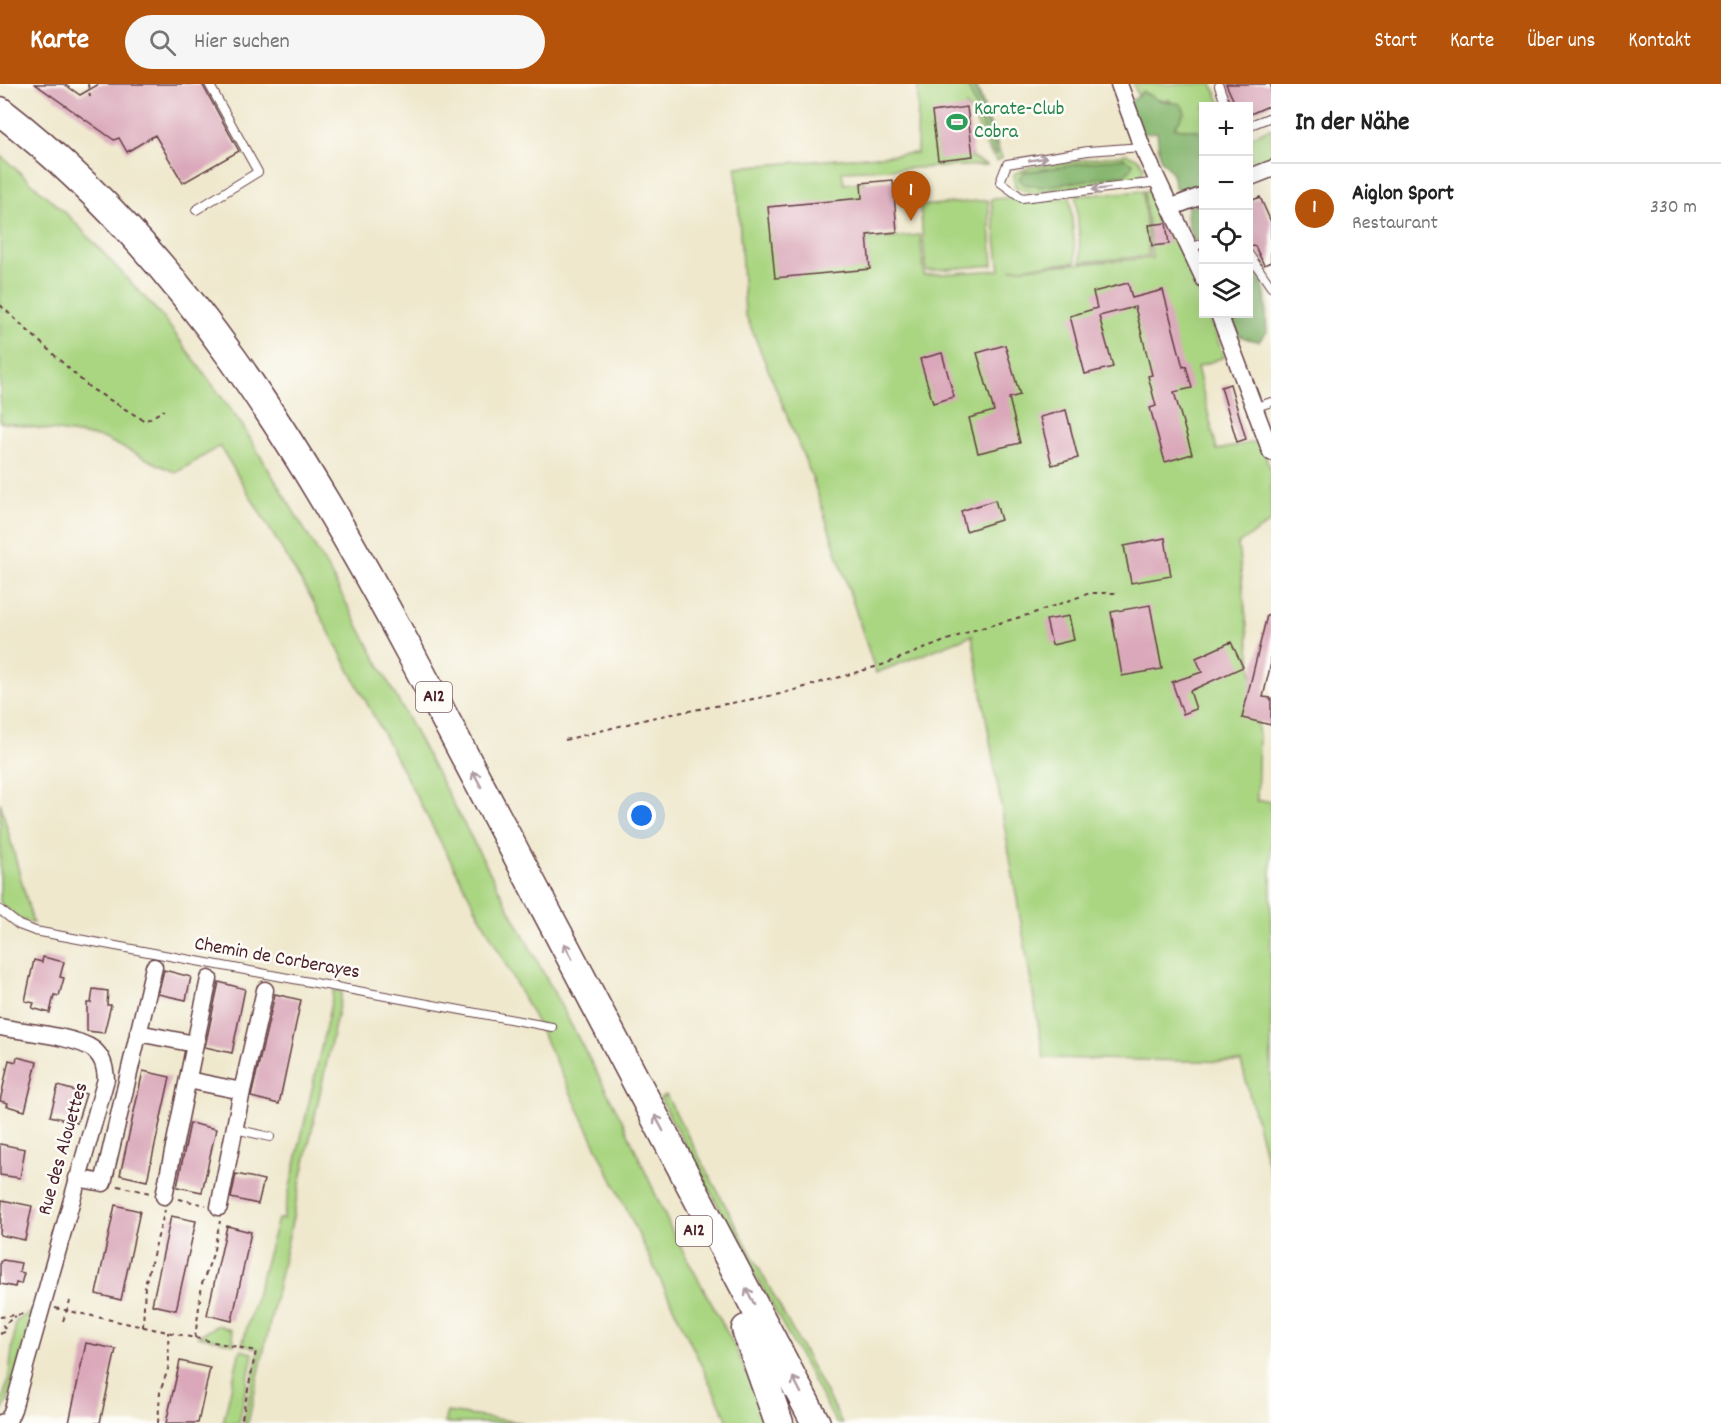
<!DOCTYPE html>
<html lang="de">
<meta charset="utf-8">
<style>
body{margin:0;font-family:Dekko,sans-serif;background:#f6f6f6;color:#222}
.controls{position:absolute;right:18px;top:18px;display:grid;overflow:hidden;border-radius:0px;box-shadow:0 6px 24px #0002}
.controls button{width:54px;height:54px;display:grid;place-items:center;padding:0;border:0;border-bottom:2px solid #e0e0e0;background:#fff;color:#222;font:30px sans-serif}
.you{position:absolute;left:642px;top:732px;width:21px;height:21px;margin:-15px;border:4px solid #fff;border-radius:50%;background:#1a73e8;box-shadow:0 0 0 9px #1a73e833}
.badge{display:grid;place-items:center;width:39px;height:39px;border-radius:50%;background:#b45309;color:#fff;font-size:20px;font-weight:700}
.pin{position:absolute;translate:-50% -50px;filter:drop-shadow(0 2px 3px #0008)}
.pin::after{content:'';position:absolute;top:32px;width:21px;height:18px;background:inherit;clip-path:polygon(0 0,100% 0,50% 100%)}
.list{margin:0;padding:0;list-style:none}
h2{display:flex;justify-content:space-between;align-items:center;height:78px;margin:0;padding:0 24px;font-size:26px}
h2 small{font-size:20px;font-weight:400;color:#767676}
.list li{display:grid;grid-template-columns:39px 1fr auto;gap:18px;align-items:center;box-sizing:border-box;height:90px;padding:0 24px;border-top:2px solid #e0e0e0}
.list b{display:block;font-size:22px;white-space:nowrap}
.list p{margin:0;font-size:20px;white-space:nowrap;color:#767676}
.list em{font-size:20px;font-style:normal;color:#767676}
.icon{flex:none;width:33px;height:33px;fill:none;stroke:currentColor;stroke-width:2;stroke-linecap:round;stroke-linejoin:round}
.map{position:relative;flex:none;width:1271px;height:1339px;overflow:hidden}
header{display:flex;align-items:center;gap:36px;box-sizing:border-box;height:84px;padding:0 30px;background:#b45309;color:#fff}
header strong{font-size:28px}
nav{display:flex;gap:33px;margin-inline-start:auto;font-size:21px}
.search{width:420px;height:54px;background:#f6f6f6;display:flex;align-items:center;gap:15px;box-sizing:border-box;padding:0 21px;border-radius:33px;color:#767676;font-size:22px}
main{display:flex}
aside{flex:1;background:#fff}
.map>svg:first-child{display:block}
.green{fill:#aad682;stroke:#7a7a56;stroke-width:1.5}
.forest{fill:#87b770;stroke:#686b4e;stroke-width:1.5}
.building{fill:#daa8ba}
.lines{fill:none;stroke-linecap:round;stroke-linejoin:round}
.lane-casing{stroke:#633d43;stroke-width:10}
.street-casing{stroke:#633d43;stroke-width:19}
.highway-casing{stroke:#633d43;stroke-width:31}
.path{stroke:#633d43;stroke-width:2;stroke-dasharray:4.5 4.5;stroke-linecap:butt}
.lane{stroke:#fff;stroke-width:8}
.street{stroke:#fff;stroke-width:16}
.highway{stroke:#fff;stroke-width:28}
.oneway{stroke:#ae9aa0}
.labels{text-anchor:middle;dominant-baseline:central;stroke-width:5;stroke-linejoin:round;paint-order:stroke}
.shield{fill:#fdfcf7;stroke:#806168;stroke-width:1.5}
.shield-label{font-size:18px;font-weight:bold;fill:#4a1f2b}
.leisure-label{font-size:20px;fill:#27864d;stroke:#fdfcf7;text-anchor:start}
.street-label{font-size:20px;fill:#4a1f2b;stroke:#fdfcf7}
</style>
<header>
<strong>Karte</strong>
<div class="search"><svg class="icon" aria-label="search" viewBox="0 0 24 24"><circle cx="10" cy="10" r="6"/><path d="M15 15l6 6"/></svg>Hier suchen</div>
<nav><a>Start</a><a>Karte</a><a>Über uns</a><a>Kontakt</a></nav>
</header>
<main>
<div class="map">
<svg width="1271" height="1339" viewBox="0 0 1271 1339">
<rect width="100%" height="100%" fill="#fdfcf7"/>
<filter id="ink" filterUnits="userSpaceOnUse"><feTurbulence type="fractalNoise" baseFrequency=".0167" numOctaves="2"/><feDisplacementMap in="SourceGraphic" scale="12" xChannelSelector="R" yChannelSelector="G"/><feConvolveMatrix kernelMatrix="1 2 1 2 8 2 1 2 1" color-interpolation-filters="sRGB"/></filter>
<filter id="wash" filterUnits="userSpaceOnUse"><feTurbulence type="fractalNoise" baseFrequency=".008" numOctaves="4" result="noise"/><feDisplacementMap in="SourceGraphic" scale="24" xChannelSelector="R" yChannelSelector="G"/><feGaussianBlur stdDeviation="1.35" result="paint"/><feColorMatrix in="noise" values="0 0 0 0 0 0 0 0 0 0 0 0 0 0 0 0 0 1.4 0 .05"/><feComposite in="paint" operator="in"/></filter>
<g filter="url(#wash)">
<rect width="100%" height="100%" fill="#efe8cd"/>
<path class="green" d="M918 0H976L1002 74 997 77C981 62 981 38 966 22L972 74 988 81 842 87 844 100 864 97 871 156 920 151 924 191 1000 186 991 115 1010 114 1020 118 1070 113 1076 178 1010 185 1152 174 1144 107 1152 106 1156 115 1157 146 1172 145C1184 171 1203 200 1204 230H1208L1224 273 1197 283 1217 366 1259 357 1271 386V438L1238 460 1259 653 1257 717H1271V1093L1241 978 1044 974 972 551 876 589 812 393 745 229 736 83 917 69Z
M1133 0H1212L1222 22H1204L1203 47 1174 44 1170 16H1158L1143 8 1138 11Z
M1271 44V75L1254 81 1249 67V54Z
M1127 70 1139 75 1144 83 1142 90 1130 96 1033 109 1015 104 1014 90 1030 83Z
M0 71 70 133 162 232 242 341 327 483 623 1038 672 1147 732 1257 769 1339H729L540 945 310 512 220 362 176 389 103 354 0 338Z
M1143 107 1149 172 1081 178 1076 112Z
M988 116 993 181 926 187 920 122Z
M0 718 33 839 21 836 0 819Z
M334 906 342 908 248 1339H243L259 1265 242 1261 278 1135H283Z
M666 1011 842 1339H836L660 1014Z
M34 1226 7 1319 0 1329C0 1316 7 1305 9 1292 11 1274 13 1255 16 1237Z
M218 1241 231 1246 235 1260 198 1252Z
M240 1266 253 1269 239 1339H223Z
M447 1328 524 1339H444Z"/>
<path class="forest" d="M967 0H974L997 66 996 71 992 67Z
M1143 8 1158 16 1181 20 1185 28 1174 44 1203 47V66L1199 69 1203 74V103L1177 109 1171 87 1160 74 1157 48 1136 50 1128 20Z
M1123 74 1133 79 1132 83 1126 90 1043 103 1023 100 1019 94 1024 88Z
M1203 120V172C1195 156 1184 142 1188 123Z
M1249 184C1271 199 1264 222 1267 248L1259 257C1233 254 1238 248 1228 230H1248Z"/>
<g id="blocks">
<path class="building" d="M35 0H64L80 11 99 0H202L239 67 183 99 155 51 127 68 119 54 114 56Z
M1226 0H1271V21L1248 31V22H1236Z
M967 23 973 72 938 76 932 28Z
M893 96 897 148 867 151 870 185 775 194 768 123 862 114 861 99Z
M1260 113 1271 138V178L1264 181 1255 162 1248 163V118Z
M1166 139 1169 160 1152 162 1149 141Z
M1128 199 1132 214 1163 206 1183 283 1186 282 1192 304 1174 308 1192 370 1165 378 1150 324 1156 322 1148 292 1152 291 1135 223 1099 232 1113 283 1085 290 1070 232 1097 224 1093 208Z
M1005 261 1020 311 1009 314 1020 359 978 369 969 334 994 327 977 269Z
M942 269 954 313 933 319 920 275Z
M1230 300 1246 355 1237 358 1221 303Z
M1066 326 1078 374 1052 381 1040 333Z
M995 416 1001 436 966 447 961 427Z
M1165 454 1171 492 1131 499 1124 462Z
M1150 521 1162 585 1122 592 1111 528Z
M1267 531H1271V579L1263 613 1271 614V641L1242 634Z
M1069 532 1074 556 1052 561 1046 536Z
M1231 558 1243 583 1190 607 1196 625 1183 630 1172 598 1202 588 1196 574Z
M43 873 64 878 60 893 64 894 59 912 54 911 50 929 32 924 34 919 25 917 34 876 42 878Z
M164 886 191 893 186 916 158 910Z
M219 898 245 905 232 969 205 963Z
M93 905 108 907 107 921H111L104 949 87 947V919H91Z
M275 910 301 916 279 1020 251 1013Z
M17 973 37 978 25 1027 7 1022 8 1019 0 1017 9 976 16 978Z
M143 987 170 993 147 1097 120 1091Z
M58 1002 86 1010 77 1039 50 1032Z
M190 1039 216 1045 202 1108 177 1103Z
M0 1060 25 1065 20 1094 0 1091Z
M236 1090 264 1096 258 1120 231 1114Z
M2 1116 32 1122 25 1156 0 1151Z
M115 1121 140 1127 121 1216 96 1210Z
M171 1132 196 1137 176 1226 152 1221Z
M227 1142 251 1148 232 1237 207 1231Z
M3 1176 21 1179 19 1188 24 1189 21 1200 16 1199 15 1203 0 1200V1178Z
M86 1259 116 1265 100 1339H69Z
M180 1277 210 1284 198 1339H166Z"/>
</g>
</g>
<g filter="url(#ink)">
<use href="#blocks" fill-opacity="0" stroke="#633d43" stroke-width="1.5"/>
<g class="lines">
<defs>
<path id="lane" d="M1219 2 1226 22
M1248 42 1271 33
M1142 63 1088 67 1007 80 1000 98 1022 114 1159 98
M196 126 258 88 209 0
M1190 164 1204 159
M1248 169 1271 203
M1254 324 1271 318
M0 826 19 841 35 847 552 943
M235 1045 270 1053"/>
<path id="street" d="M1119 0 1142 63 1204 195
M1248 94 1271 85
M1172 123 1204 111
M1219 230 1271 368
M0 943C24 948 74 952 93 965 103 973 105 983 106 995L13 1325 8 1337 1 1339
M138 949 195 960 209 895
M188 996 242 1007 265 906
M77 1094 103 1099 154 883
M164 1112 195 960
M219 1123 242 1007"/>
<path id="highway" d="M0 27C184 169 302 368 411 570L816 1339
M746 1245 779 1339"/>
</defs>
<use href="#lane" class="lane-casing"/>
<use href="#street" class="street-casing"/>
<use href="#highway" class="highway-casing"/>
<path class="path" d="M88 0 90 13
M0 221 90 304 145 337 164 326
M565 656 651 634 780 610 882 581 971 547 1031 530 1090 509H1118
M118 1102 150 1109
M179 1115 206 1121
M55 1224 256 1267 241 1339
M0 1233 24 1230
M63 1237 70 1217
M143 1243 145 1201 165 1126
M0 1250 6 1247 3 1241 16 1232
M195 1254 202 1200 213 1170 220 1137
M158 1339 160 1308 169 1282 168 1248"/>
<use href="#lane" class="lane"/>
<use href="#street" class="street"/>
<use href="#highway" class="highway"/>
</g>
<defs><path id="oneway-shaft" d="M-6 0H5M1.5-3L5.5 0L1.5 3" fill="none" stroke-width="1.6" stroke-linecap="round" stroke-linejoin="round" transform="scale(1.5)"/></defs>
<g class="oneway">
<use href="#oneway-shaft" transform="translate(1038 75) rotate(-10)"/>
<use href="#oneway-shaft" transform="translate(1101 105) rotate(173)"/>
<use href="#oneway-shaft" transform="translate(477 695) rotate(-118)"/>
<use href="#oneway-shaft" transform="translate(568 867) rotate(-118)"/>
<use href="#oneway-shaft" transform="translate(659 1039) rotate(-118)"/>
<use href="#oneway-shaft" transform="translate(750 1212) rotate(-118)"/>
<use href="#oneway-shaft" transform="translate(797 1301) rotate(-117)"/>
</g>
</g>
<defs>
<symbol id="stadium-bare" viewBox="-9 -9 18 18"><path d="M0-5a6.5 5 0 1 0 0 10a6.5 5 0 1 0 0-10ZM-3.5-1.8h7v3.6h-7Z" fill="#2e9e5b" stroke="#fdfcf7" stroke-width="2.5" paint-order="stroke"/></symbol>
</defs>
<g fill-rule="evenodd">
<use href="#stadium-bare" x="942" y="23" width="30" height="30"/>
</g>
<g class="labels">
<g class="shield">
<rect x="416" y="598" width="36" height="30" rx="4.5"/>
<rect x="676" y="1132" width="36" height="30" rx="4.5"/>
</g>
<g class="shield-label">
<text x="434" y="613">A12</text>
<text x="694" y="1147">A12</text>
</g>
<g class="leisure-label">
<text x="974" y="26">Karate-Club<tspan x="974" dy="23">Cobra</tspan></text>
</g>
<g class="street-label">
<text transform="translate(277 875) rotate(10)">Chemin de Corberayes</text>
<text transform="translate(64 1065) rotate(-74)">Rue des Alouettes</text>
</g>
</g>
</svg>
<div class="controls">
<button>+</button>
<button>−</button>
<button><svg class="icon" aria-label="locate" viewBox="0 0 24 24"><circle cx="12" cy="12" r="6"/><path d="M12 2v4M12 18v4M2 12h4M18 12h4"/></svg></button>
<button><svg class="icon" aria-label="layers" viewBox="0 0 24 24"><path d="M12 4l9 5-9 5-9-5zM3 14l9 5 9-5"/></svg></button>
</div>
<div class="you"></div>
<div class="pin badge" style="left:911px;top:137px">1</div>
</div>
<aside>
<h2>In der Nähe<small></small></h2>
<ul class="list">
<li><span class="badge">1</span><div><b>Aiglon Sport</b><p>Restaurant</p></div><em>330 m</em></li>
</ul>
</aside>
</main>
